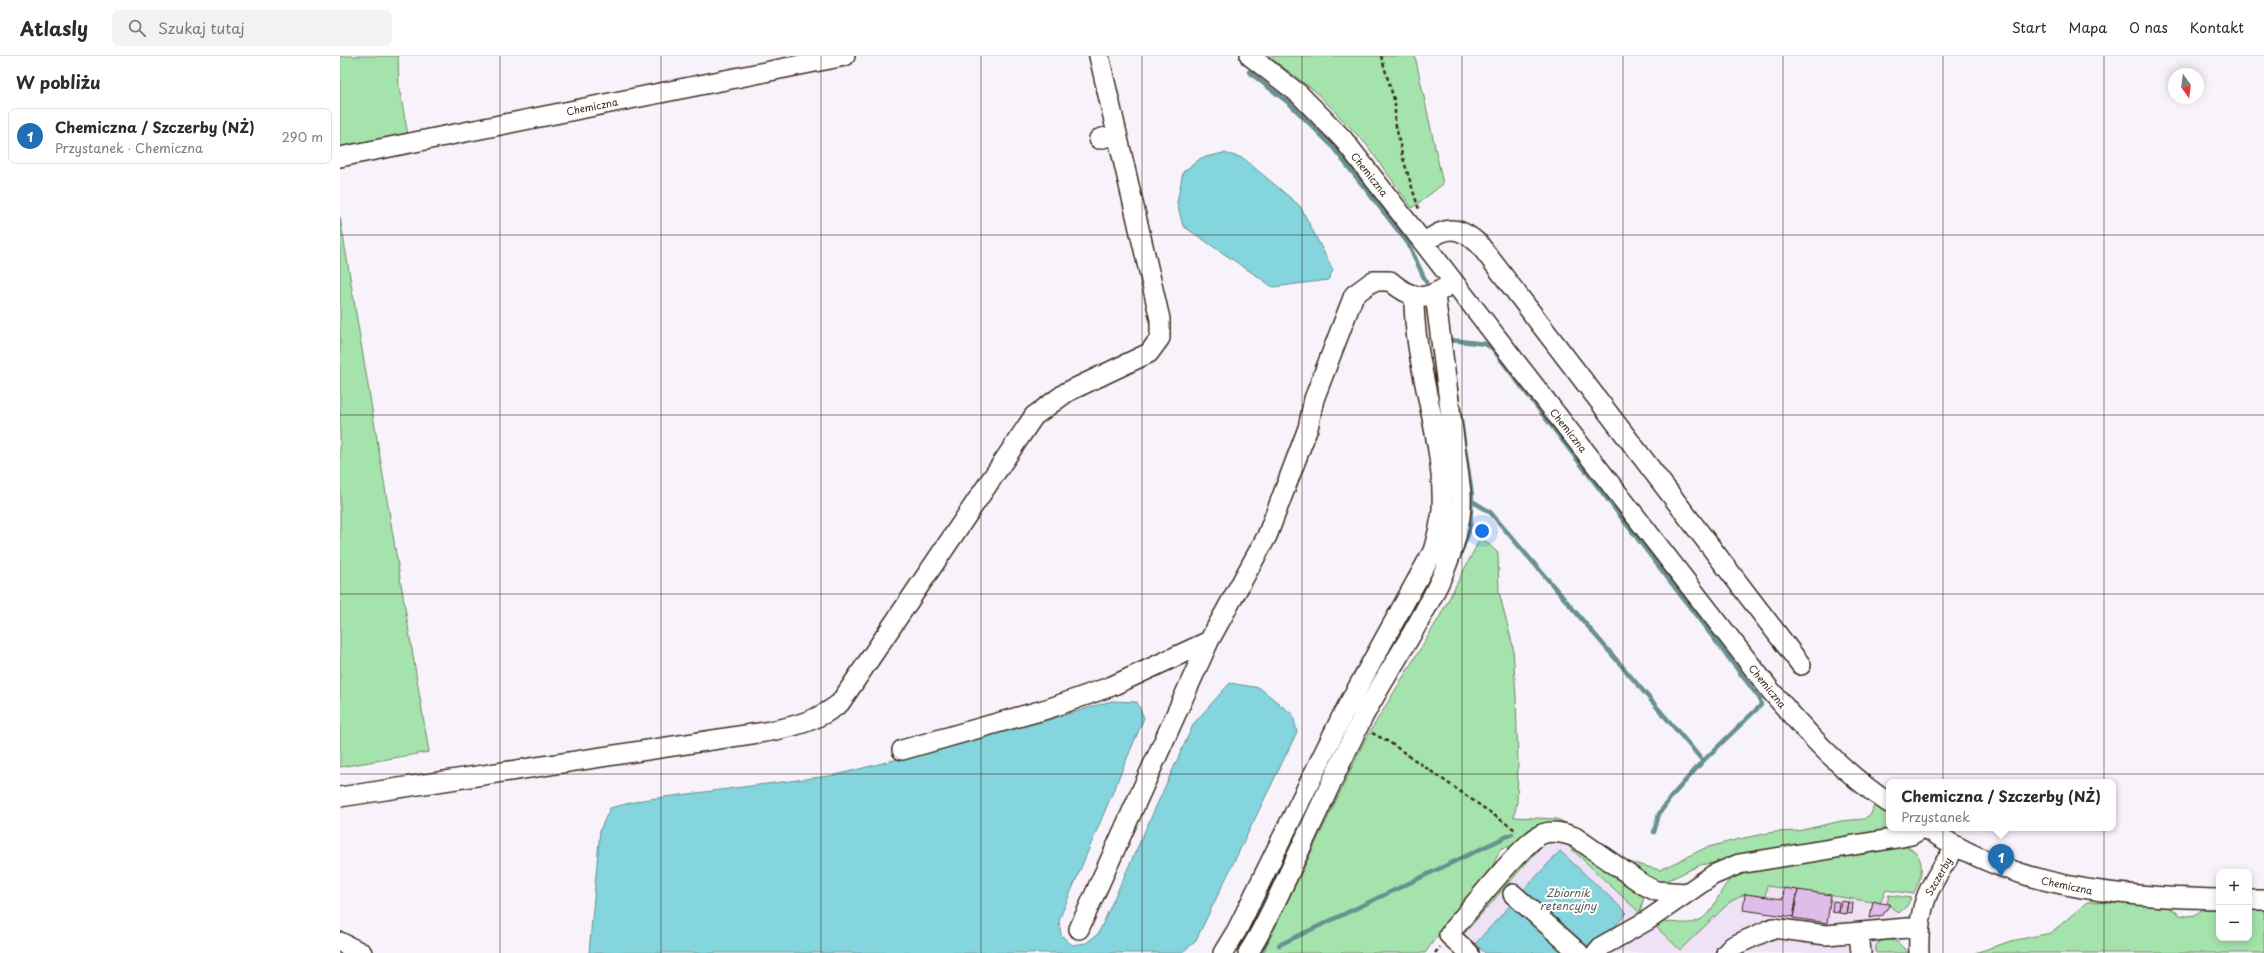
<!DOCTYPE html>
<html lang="pl">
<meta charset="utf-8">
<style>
body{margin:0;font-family:"Playpen Sans",sans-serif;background:#f2f2f3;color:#2b2b33}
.controls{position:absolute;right:12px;bottom:12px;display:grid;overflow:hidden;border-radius:8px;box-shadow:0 2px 10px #0003}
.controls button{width:36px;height:36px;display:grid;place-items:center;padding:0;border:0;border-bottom:1px solid #e1e1e2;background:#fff;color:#2b2b33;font:20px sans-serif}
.compass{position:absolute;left:1828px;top:12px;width:36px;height:36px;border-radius:50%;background:#fff;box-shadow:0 2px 10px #0003;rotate:166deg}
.you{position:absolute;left:1142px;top:475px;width:14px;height:14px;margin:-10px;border:3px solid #fff;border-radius:50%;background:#1a73e8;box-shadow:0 0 0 6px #1a73e833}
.badge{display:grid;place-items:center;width:26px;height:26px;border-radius:50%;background:#1f6fb2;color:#fff;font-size:13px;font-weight:700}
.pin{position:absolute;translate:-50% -33px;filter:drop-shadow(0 1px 2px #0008)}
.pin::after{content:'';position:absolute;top:21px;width:14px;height:12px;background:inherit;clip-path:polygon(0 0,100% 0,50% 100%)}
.popup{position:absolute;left:1546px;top:723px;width:230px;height:52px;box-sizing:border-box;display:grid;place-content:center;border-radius:8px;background:#fff;filter:drop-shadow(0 1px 3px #0005);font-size:13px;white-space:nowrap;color:#7c7c81}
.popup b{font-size:15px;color:#2b2b33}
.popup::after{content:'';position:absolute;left:50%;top:100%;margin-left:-8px;border:8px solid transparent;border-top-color:#fff}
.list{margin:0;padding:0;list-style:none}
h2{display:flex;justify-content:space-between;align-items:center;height:52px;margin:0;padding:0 16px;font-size:17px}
h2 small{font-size:13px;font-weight:400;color:#7c7c81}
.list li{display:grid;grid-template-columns:26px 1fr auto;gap:12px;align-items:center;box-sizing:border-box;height:56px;margin:0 8px 8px;padding:0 8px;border:1px solid #e1e1e2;border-radius:8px}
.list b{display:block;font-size:15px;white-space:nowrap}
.list p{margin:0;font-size:13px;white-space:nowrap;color:#7c7c81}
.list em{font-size:13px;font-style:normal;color:#7c7c81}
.icon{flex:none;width:22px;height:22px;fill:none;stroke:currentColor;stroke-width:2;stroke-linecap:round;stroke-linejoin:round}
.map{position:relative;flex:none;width:1924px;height:897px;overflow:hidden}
header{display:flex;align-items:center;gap:24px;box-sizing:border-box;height:56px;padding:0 20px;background:#fff;border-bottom:1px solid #e1e1e2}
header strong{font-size:19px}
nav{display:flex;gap:22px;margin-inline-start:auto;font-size:14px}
.search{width:280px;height:36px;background:#f2f2f3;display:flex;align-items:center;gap:10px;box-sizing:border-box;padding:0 14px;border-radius:8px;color:#7c7c81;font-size:15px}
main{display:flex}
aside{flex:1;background:#fff}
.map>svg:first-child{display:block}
.built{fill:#f0e2f6}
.green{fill:#a4e3ac;stroke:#708665}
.water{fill:#84d5dd;stroke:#679191}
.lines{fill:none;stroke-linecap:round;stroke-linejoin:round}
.stream{stroke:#679191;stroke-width:4.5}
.building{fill:#debde9;stroke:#3b2a1e}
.minor-casing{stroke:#3b2a1e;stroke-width:22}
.path{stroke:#3b2a1e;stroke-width:2.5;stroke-dasharray:4 3;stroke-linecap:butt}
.minor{stroke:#fff;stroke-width:19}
.grid{fill:none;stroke:#3b2a1e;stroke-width:1;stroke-opacity:0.55}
.labels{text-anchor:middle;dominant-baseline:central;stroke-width:4;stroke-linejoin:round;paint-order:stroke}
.street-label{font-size:10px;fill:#3b2a1e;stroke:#fff}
.water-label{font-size:11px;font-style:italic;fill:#515d57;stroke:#fff}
</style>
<header>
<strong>Atlasly</strong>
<div class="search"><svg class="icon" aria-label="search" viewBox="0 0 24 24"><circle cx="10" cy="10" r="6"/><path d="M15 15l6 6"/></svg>Szukaj tutaj</div>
<nav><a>Start</a><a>Mapa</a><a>O nas</a><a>Kontakt</a></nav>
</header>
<main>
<aside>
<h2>W pobliżu<small></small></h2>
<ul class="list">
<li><span class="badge">1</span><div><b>Chemiczna / Szczerby (NŻ)</b><p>Przystanek · Chemiczna</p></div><em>290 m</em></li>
</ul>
</aside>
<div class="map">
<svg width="1924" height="897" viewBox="0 0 1924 897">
<rect width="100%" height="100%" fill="#f8f2fb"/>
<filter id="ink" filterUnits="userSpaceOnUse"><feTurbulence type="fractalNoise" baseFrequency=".025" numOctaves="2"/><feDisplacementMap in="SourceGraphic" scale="8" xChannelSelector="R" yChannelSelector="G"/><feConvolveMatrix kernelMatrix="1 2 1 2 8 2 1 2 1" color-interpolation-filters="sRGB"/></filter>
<g filter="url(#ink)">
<path class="built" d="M1206 785 1225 787 1340 894 1390 843 1440 822 1556 840 1560 897H1123L1122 880Z"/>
<path class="green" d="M0 0H58L59 31 68 79 0 92Z
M928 0H1075L1103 128 1072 152 1026 88 975 35Z
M0 161 89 696 0 711Z
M1141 481 1158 497 1159 536 1173 591 1176 641 1178 708 1177 746 1174 761 1217 763 1241 774 1266 795 1289 806 1320 814 1365 792 1399 783 1434 776 1458 775 1501 765 1524 763 1531 758 1535 747 1549 758V772L1551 773 1543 778 1360 809 1312 832 1304 841 1300 857 1225 787 1206 785 1122 880 1116 874 1176 790 1161 792 1140 837 1107 866 1085 897H923L1025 684 1099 562Z
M1564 790C1588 798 1583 821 1573 838L1546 834 1540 847 1427 830 1425 841 1405 838 1390 846 1340 894 1314 869C1326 862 1344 871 1358 865 1377 856 1377 834 1392 822 1395 818 1401 817 1405 815Z
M1549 839 1571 842 1567 850 1559 857 1547 848Z
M1747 846 1826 849 1840 859 1848 860 1854 859 1865 852 1879 853V882H1909V853L1924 854V897H1635L1671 885 1711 877Z
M1549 883 1556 885 1569 897H1536V890L1539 886Z"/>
<path class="water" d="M884 97 903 102 960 150 993 214 988 224 933 231 843 170 837 147 843 116 861 102Z
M890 627 920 632 953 659 957 676 855 886 841 897H249L260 774 270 752 302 744 496 719 705 665 771 645 797 646 804 662 719 864 721 879 732 889 746 887 758 878 854 667Z
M1220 795 1287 857 1250 897 1180 838Z
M1174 845 1230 897H1145L1135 888Z"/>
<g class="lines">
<path class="stream" d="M909 16 950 48 992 90 1068 187 1086 226
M1108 278 1132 439 1130 473 1120 499
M1111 284 1145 288 1152 292 1420 643 1421 649 1363 705 1331 741 1319 758 1314 776
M1132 445 1150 456 1363 705
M939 889 1172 778
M920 897 928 881"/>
</g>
<path class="building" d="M1444 832 1458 834 1453 861 1403 854 1405 838 1443 843Z
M1458 834 1491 839 1487 867 1453 862Z
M1493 845 1499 846 1498 857 1492 856Z
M1501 845 1508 846 1506 858 1499 857Z
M1533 845 1540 847 1550 848 1543 859 1530 862Z
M1508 846 1513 847 1512 858 1506 857Z"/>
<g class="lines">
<defs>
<path id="minor" d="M910 0 959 38 1003 83 1431 635C1466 676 1503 717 1549 747
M759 83 777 78
M0 101 505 0
M1084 187C1105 170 1118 169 1139 188L1461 609
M562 694 710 652 772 630 869 585
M0 741 431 675C456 670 479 664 500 647L694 360 727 336 809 297 820 282V263L759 0
M1586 772C1677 833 1773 840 1879 843
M1173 838 1239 897
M1909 844H1924
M739 873 869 585 927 480 968 372 974 343 1014 239 1033 225H1050C1076 247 1087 244 1114 226
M1113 873C1129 855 1184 785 1202 778 1213 774 1224 777 1235 781L1304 829 1316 835 1346 837
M1519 877 1521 897
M1109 879 1129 897
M0 886 22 897
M883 897 897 874 1002 660 1093 495C1097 481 1101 467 1102 453 1105 381 1073 311 1074 239
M908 897C925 871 937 842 951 813 973 766 995 718 1018 671 1051 603 1126 513 1121 436L1095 239
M1256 897 1262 890 1308 864 1373 819 1399 808 1557 782 1571 779 1583 772
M1386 897 1393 890 1433 872 1486 879 1579 871
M1579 897C1577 850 1589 829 1615 792"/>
</defs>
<use href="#minor" class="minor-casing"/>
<path class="path" d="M1041 0 1055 47V65L1062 99 1079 154
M1032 677 1049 686 1177 775
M1095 897 1100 891"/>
<use href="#minor" class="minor"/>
</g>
</g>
<path class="grid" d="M160 0V897M321 0V897M481 0V897M641 0V897M802 0V897M962 0V897M1122 0V897M1283 0V897M1443 0V897M1603 0V897M1764 0V897M0 179H1924M0 359H1924M0 538H1924M0 718H1924"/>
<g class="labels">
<g class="street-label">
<text transform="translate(252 50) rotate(-11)">Chemiczna</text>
<text transform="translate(1030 118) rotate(52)">Chemiczna</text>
<text transform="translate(1229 374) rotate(52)">Chemiczna</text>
<text transform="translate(1428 630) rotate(51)">Chemiczna</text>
<text transform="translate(1598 820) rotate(-60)">Szczerby</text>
<text transform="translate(1727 829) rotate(12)">Chemiczna</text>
</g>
<g class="water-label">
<text x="1228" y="836">Zbiornik<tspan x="1228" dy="13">retencyjny</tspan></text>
</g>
</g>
</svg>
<div class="controls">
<button>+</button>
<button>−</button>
</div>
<svg class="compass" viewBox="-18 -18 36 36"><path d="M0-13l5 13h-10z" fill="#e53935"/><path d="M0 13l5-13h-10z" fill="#7c7c81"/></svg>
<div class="you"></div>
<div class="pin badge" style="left:1661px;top:821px">1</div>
<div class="popup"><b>Chemiczna / Szczerby (NŻ)</b>Przystanek</div>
</div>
</main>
